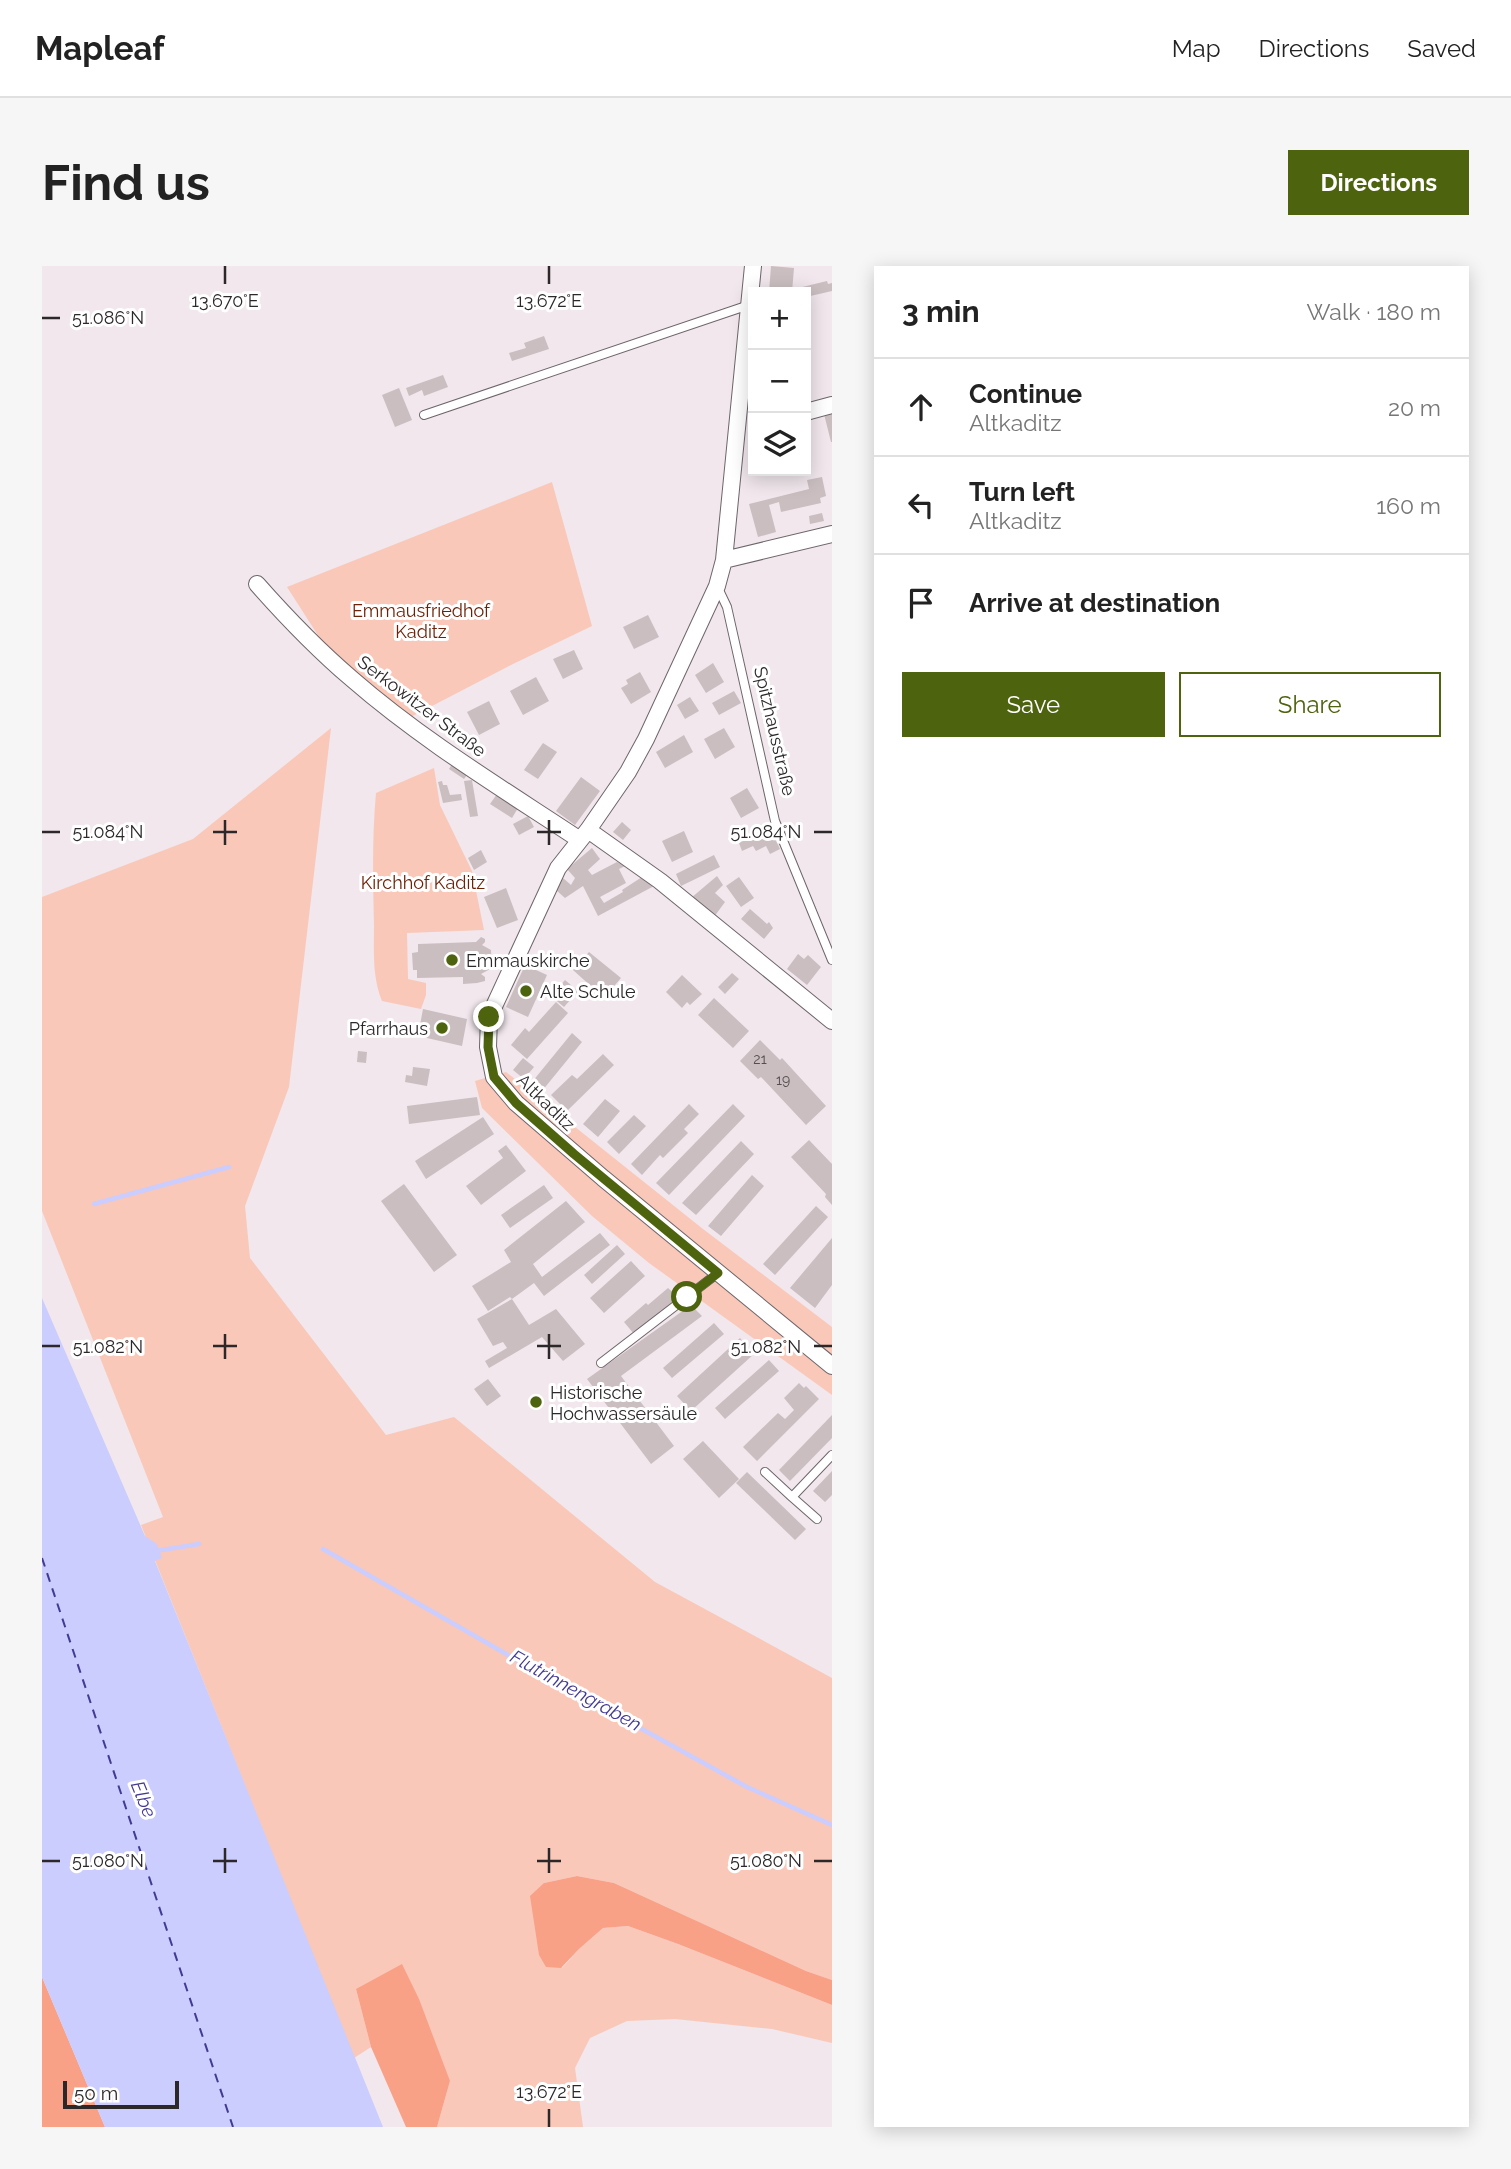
<!DOCTYPE html>
<meta charset="utf-8">
<style>
body{margin:0;font-family:Raleway,sans-serif;background:#f6f6f6;color:#222}
.controls{position:absolute;right:21px;top:21px;display:grid;overflow:hidden;border-radius:0px;box-shadow:0 4px 18px #0003}
.controls button{width:63px;height:63px;display:grid;place-items:center;padding:0;border:0;border-bottom:2px solid #e0e0e0;background:#fff;color:#222;font:35px sans-serif}
.scale{position:absolute;left:21px;bottom:18px;width:116px;box-sizing:border-box;padding-left:7px;border:4px solid #2c282a;border-top:0;font-size:19px;line-height:24px;white-space:nowrap;color:#2c282a;-webkit-text-stroke:5px #fff;paint-order:stroke}
.stop{position:absolute;width:21px;height:21px;margin:-16px;border:5px solid #4e630e;border-radius:50%;background:#fff}
.stop.end{background:#4e630e;border-color:#fff;box-shadow:0 2px 7px #0008}
.list{margin:0;padding:0;list-style:none}
h2{display:flex;justify-content:space-between;align-items:center;height:91px;margin:0;padding:0 28px;font-size:30px}
h2 small{font-size:23px;font-weight:400;color:#767676}
.list li{display:grid;grid-template-columns:46px 1fr auto;gap:21px;align-items:center;box-sizing:border-box;height:98px;padding:0 28px;border-top:2px solid #e0e0e0}
.list b{display:block;font-size:26px;white-space:nowrap}
.list p{margin:0;font-size:23px;white-space:nowrap;color:#767676}
.list em{font-size:23px;font-style:normal;color:#767676}
.actions{display:flex;gap:14px;padding:21px 28px}
.actions a{flex:1;padding:16px 0;border:2px solid #4e630e;border-radius:0px;text-align:center;font-size:24px;color:#4e630e}
.actions .main{background:#4e630e;color:#fff}
.icon{flex:none;width:38px;height:38px;fill:none;stroke:currentColor;stroke-width:2;stroke-linecap:round;stroke-linejoin:round}
.map{position:relative;flex:none;width:790px;height:1861px;overflow:hidden;border-radius:0px}
header{display:flex;align-items:center;gap:42px;box-sizing:border-box;height:98px;padding:0 35px;background:#fff;border-bottom:2px solid #e0e0e0}
header strong{font-size:33px}
nav{display:flex;gap:38px;margin-inline-start:auto;font-size:24px}
.intro{display:flex;align-items:center;justify-content:space-between;box-sizing:border-box;height:168px;padding:0 42px}
h1{margin:0;font-size:49px}
.button{padding:18px 32px;border-radius:0px;background:#4e630e;color:#fff;font-size:24px;font-weight:700}
main{display:flex;gap:42px;padding:0 42px}
aside{flex:1;background:#fff;border-radius:0px;box-shadow:0 4px 18px #0003}
.map>svg:first-child{display:block}
.green{fill:#f9c8b9}
.forest{fill:#f9a187}
.water{fill:#cacdfd}
.lines{fill:none;stroke-linecap:round;stroke-linejoin:round}
.stream{stroke:#cacdfd;stroke-width:4.5}
.ferry{stroke:#423a93;stroke-width:2;stroke-dasharray:9 7;stroke-linecap:butt}
.building{fill:#cabec0}
.service-casing{stroke:#6d656a;stroke-width:10}
.minor-casing{stroke:#6d656a;stroke-width:18}
.service{stroke:#fff;stroke-width:8}
.minor{stroke:#fff;stroke-width:16}
.route{stroke:#4e630e;stroke-width:9}
.ticks{fill:none;stroke:#2c282a;stroke-width:2.5}
.poi-dot{fill:#4e630e;stroke:#fff;stroke-width:2.5}
.labels{text-anchor:middle;dominant-baseline:central;stroke-width:6;stroke-linejoin:round;paint-order:stroke}
.number-label{font-size:14px;fill:#544e50}
.park-label{font-size:18px;fill:#6d2107;stroke:#fff}
.street-label{font-size:18px;fill:#2c282a;stroke:#fff}
.poi-label{font-size:18px;fill:#2c282a;stroke:#fff;text-anchor:start}
.water-label{font-size:19px;font-style:italic;fill:#423a93;stroke:#fff}
.ticks-label{font-size:18px;text-anchor:middle;fill:#2c282a;stroke:#fff;stroke-width:6;stroke-linejoin:round;paint-order:stroke}
</style>
<header>
<strong>Mapleaf</strong>
<nav><a>Map</a><a>Directions</a><a>Saved</a></nav>
</header>
<div class="intro"><h1>Find us</h1><a class="button">Directions</a></div>
<main>
<div class="map">
<svg width="790" height="1861" viewBox="0 0 790 1861">
<rect width="100%" height="100%" fill="#f1e7ed"/>
<path class="green" d="M510 216 550 360 471 398 365 453 279 374 245 321Z
M289 462 247 821 203 940 208 992 344 1169 412 1151 613 1316 790 1412V1714L764 1705 572 1617 535 1610 502 1617 520 1702 537 1683 561 1662 586 1660 636 1678 790 1739V1777L730 1763 633 1753 585 1755 548 1772 533 1802 541 1861H395L408 1815 314 1723 329 1781 312 1792 99 1259 121 1251 0 945V631L151 573Z
M392 502 398 539 430 605 442 664 365 667 366 713 384 717V729L379 743 340 735C330 711 332 684 332 659 331 614 330 571 334 527Z
M464 806 661 963 790 1061V1129L607 997 550 950 440 842 433 815Z"/>
<path class="forest" d="M535 1610 572 1617 764 1705 790 1714V1739L636 1678 586 1660 561 1662 537 1683 519 1702 504 1701 497 1689 488 1630 502 1617Z
M360 1698 377 1733 408 1815 395 1861H364L329 1781 314 1723Z
M0 1711 63 1861H0Z"/>
<path class="water" d="M0 1032 103 1270 115 1278 120 1292 113 1295 341 1861H63L0 1711Z"/>
<g class="lines">
<path class="stream" d="M52 938 187 901
M281 1283 473 1393 705 1521 790 1559
M114 1285 157 1278"/>
<path class="ferry" d="M0 1292 191 1861"/>
</g>
<path class="building" d="M729 0 752 2 750 26H727Z
M785 15 786 18 790 17V25L764 31V26H751L752 23Z
M502 70 507 83 470 95 467 87 484 82 482 77Z
M401 109 406 121 382 130 380 124 367 130 364 122Z
M357 122 370 154 353 161 340 129Z
M790 141V176H789L781 144Z
M780 211 784 230 778 232 779 237 739 246 737 236 727 239 734 266 716 271 707 238 767 223 765 214Z
M780 247 782 255 768 258 767 250Z
M606 349 617 371 592 383 581 361Z
M532 384 541 403 521 413 511 393Z
M671 397 682 416 664 427 653 409Z
M598 406 609 426 589 438 579 422 586 418 584 414Z
M494 411 507 435 481 449 468 425Z
M692 425 699 437 677 449 670 437Z
M648 431 657 445 643 453 635 439Z
M447 435 458 458 437 469 425 446Z
M682 462 693 481 673 493 662 473Z
M642 469 651 486 623 502 614 486Z
M501 477 515 486 496 513 482 504Z
M410 498 425 509 422 513 407 503Z
M539 511 558 525 533 559 514 545Z
M430 514 436 550 428 551 422 515Z
M400 515 401 519H405L408 529 419 528 420 534 401 537 396 516Z
M705 522 717 542 699 552 688 532Z
M455 528 476 542 470 552 448 538Z
M486 550 492 561 477 569 471 558Z
M580 556 589 564 581 574 571 566Z
M728 562 738 583 728 588 724 580 714 585 711 580 700 585 697 577Z
M642 565 651 586 630 596 620 575Z
M550 582 558 593 546 604 550 609 575 596 583 600 577 603 584 617 558 631 562 637 581 626 580 624 600 611 612 620 556 650 541 620 523 632 514 624 521 612 529 619 533 612 525 603Z
M439 584 445 596 432 604 426 592Z
M672 589 678 601 639 620 634 608Z
M675 610 681 619 673 627 683 636 672 651 649 632Z
M697 611 712 632 699 641 684 620Z
M464 622 476 654 455 662 442 631Z
M708 643 725 658 727 656 731 662 722 673 699 653Z
M439 671 443 673V676L440 679 449 684 450 702 439 708 443 711V715L435 717 421 718V711L375 712V704H371L370 687 376 686V678L434 676Z
M547 686 579 712 562 732 531 704Z
M756 688 762 693 766 689 779 701 765 719 745 703Z
M483 699 505 709 486 751 464 741Z
M690 707 697 713 683 728 676 721Z
M640 709 660 728 648 739 645 736 640 742 624 726Z
M523 714 536 725 522 741 509 730Z
M672 732 707 765 691 782 656 749Z
M514 736 526 747 485 793 469 779 483 762 487 766Z
M381 743 425 753 420 780 376 770Z
M530 767 540 776 500 825 490 816Z
M718 774 738 794 740 792 784 840 764 859 719 811 716 813 698 795Z
M316 785 325 786 324 797 315 796Z
M561 788 572 799 525 845 509 829 530 809 535 813Z
M481 792 492 801 482 813 471 804Z
M371 801 388 803 385 820 363 816 364 809 370 810Z
M435 831 438 849 367 858 365 840Z
M563 833 578 845 556 871 541 858Z
M647 838 657 848 642 863 646 867 621 892 618 889 600 909 589 898Z
M691 838 703 850 627 929 614 917Z
M592 849 604 860 577 888 565 876Z
M441 851 452 868 384 913 373 895Z
M767 874 790 898V939L783 931 784 928 749 891Z
M699 875 712 888 654 949 640 937Z
M464 879 484 905 439 939 424 920 461 892 456 885Z
M710 909 722 920 679 970 666 960Z
M362 918 415 989 392 1006 339 935Z
M502 919 511 932 468 962 459 949Z
M524 935 543 956 491 998 500 1011 558 967 568 979 502 1030 492 1017 470 1033 468 1031 446 1045 430 1020 469 996 462 984Z
M774 940 786 951 733 1009 721 998Z
M790 972V1019L773 1042 748 1022Z
M575 979 583 988 550 1018 542 1009Z
M589 995 603 1010 562 1047 548 1032Z
M626 1022 636 1031 592 1068 582 1056 604 1037 606 1039Z
M470 1033 487 1059 514 1043 543 1078 521 1095 500 1071 447 1102 443 1095 465 1082 461 1076 451 1080 435 1053Z
M649 1039 660 1050 579 1110 632 1180 609 1198 545 1113Z
M672 1057 682 1068 630 1112 621 1102Z
M698 1072 712 1088 649 1145 635 1130Z
M727 1094 737 1105 683 1153 673 1142Z
M446 1113 459 1130 445 1140 432 1123Z
M757 1117 762 1122 764 1120 777 1133 715 1195 701 1181 736 1147 743 1153 752 1144 742 1132Z
M790 1149V1172L748 1215 737 1204Z
M661 1175 697 1213 677 1232 641 1193Z
M790 1205V1229L783 1236 771 1225Z
M705 1206 764 1263 753 1274 694 1217Z"/>
<g class="lines">
<defs>
<path id="service" d="M382 149 707 39
M675 320 685 341 733 555 790 694
M559 1097 676 1007
M723 1206 750 1231 790 1189
M750 1231 775 1253"/>
<path id="minor" d="M711 0 682 294 675 320 604 473 586 506 546 564 516 602 447 751 446 781 452 811 474 837 561 912 790 1100
M764 146 790 139
M682 294 790 268
M215 318C245 352 276 384 310 413 380 474 461 523 538 574
M546 564 618 615 790 755"/>
</defs>
<use href="#service" class="service-casing"/>
<use href="#minor" class="minor-casing"/>
<use href="#service" class="service"/>
<use href="#minor" class="minor"/>
</g>
<g class="lines">
<path class="route" d="M447 751 446 781 452 811 474 837 532 888 676 1007 645 1031"/>
</g>
<path class="ticks" d="M183 0V18M507 0V18M0 52H18M183 554V579M507 554V579M0 566H18M171 566H195M495 566H519M772 566H790M183 1068V1093M507 1068V1093M0 1080H18M171 1080H195M495 1080H519M772 1080H790M183 1582V1607M507 1582V1607M0 1595H18M171 1595H195M495 1595H519M772 1595H790M507 1843V1861"/>
<g class="poi-dot">
<circle cx="410" cy="694" r="7"/>
<circle cx="484" cy="725" r="7"/>
<circle cx="400" cy="762" r="7"/>
<circle cx="494" cy="1136" r="7"/>
</g>
<g class="labels">
<g class="number-label">
<text x="718" y="793">21</text>
<text x="741" y="814">19</text>
</g>
<g class="park-label">
<text x="379" y="344">Emmausfriedhof<tspan x="379" dy="21">Kaditz</tspan></text>
<text x="381" y="616">Kirchhof Kaditz</text>
</g>
<g class="street-label">
<text transform="translate(380 440) rotate(37)">Serkowitzer Straße</text>
<text transform="translate(733 465) rotate(77)">Spitzhausstraße</text>
<text transform="translate(504 836) rotate(44)">Altkaditz</text>
</g>
<g class="poi-label">
<text x="424" y="694">Emmauskirche</text>
<text x="498" y="725">Alte Schule</text>
<text x="386" y="762" text-anchor="end">Pfarrhaus</text>
<text x="508" y="1126">Historische<tspan x="508" dy="21">Hochwassersäule</tspan></text>
</g>
<g class="water-label">
<text transform="translate(534 1424) rotate(29)">Flutrinnengraben</text>
<text transform="translate(102 1533) rotate(68)">Elbe</text>
</g>
</g>
<g class="ticks-label">
<text x="183" y="41">13.670°E</text>
<text x="507" y="41">13.672°E</text>
<text x="66" y="58">51.086°N</text>
<text x="66" y="572">51.084°N</text>
<text x="724" y="572">51.084°N</text>
<text x="66" y="1087">51.082°N</text>
<text x="724" y="1087">51.082°N</text>
<text x="66" y="1601">51.080°N</text>
<text x="724" y="1601">51.080°N</text>
<text x="507" y="1832">13.672°E</text>
</g>
</svg>
<div class="controls">
<button>+</button>
<button>−</button>
<button><svg class="icon" aria-label="layers" viewBox="0 0 24 24"><path d="M12 4l9 5-9 5-9-5zM3 14l9 5 9-5"/></svg></button>
</div>
<div class="scale">50 m</div>
<div class="stop" style="left:645px;top:1031px"></div>
<div class="stop end" style="left:447px;top:751px"></div>
</div>
<aside>
<h2>3 min<small>Walk · 180 m</small></h2>
<ul class="list">
<li><svg class="icon" aria-label="ahead" viewBox="0 0 24 24"><path d="M12 20V5M6 11l6-6 6 6"/></svg><div><b>Continue</b><p>Altkaditz</p></div><em>20 m</em></li>
<li><svg class="icon" aria-label="left" viewBox="0 0 24 24"><path d="M17 20v-9H6M10 6l-5 5 5 5"/></svg><div><b>Turn left</b><p>Altkaditz</p></div><em>160 m</em></li>
<li><svg class="icon" aria-label="arrive" viewBox="0 0 24 24"><path d="M6 21V4h12l-3 4 3 4H6"/></svg><div><b>Arrive at destination</b></div></li>
</ul>
<div class="actions"><a class="main">Save</a><a>Share</a></div>
</aside>
</main>
